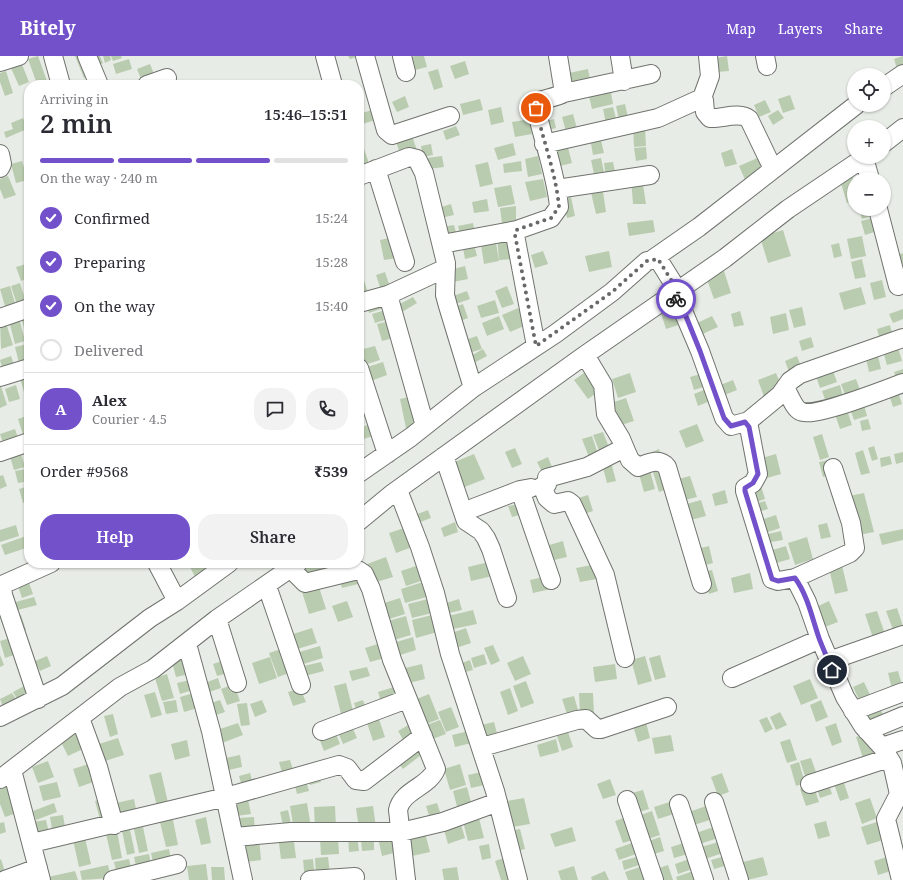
<!DOCTYPE html>
<html lang="en">
<head>
<meta charset="utf-8">
<style>
  :root { --surface:#fff; --page:#f2f2f3; --text:#2b2b33; --muted:#7c7c81; --line:#e1e1e2; --accent:#7251cb }
  body { margin:0; font-family:"Noto Serif",serif; background:var(--page); color:var(--text); height:100vh; display:flex; flex-direction:column; font-size:15px; white-space:nowrap }
  * { box-sizing:border-box; margin:0 }
  p { font-size:13px; color:var(--muted) }
  .icon { flex:none; width:22px; height:22px; fill:none; stroke:currentColor; stroke-width:2; stroke-linecap:round; stroke-linejoin:round }
  .map { position:relative; flex:1; overflow:hidden }
  .side { position:absolute; left:24px; top:24px; width:340px; height:488px; display:flex; flex-direction:column; background:var(--surface); border-radius:16px; box-shadow:0 1px 3px #0004 }
  .side>* { flex:none }
  .controls { position:absolute; left:847px; top:12px; display:grid; gap:8px }
  .controls a { display:grid; place-items:center; width:44px; height:44px; border-radius:50%; background:var(--surface); box-shadow:0 1px 3px #0004; font-size:20px }
  .pin { position:absolute; display:grid; place-items:center; width:34px; height:34px; color:#fff; margin:-17px; border:2px solid #fff; border-radius:50%; box-shadow:0 1px 4px #0007 }
  .courier { position:absolute; display:grid; place-items:center; width:40px; height:40px; margin:-20px; border:3px solid #7251cb; border-radius:50%; background:#fff; color:#222; box-shadow:0 1px 5px #0007 }
  .head em { font-style:normal; font-weight:600 }
  .head div { display:flex; flex-direction:column-reverse }
  .head { display:flex; align-items:center; justify-content:space-between; height:68px; padding:0 16px }
  h1 { font-size:26px; font-weight:600; line-height:30px }
  .bar { display:grid; grid-template-columns:repeat(4,1fr); gap:6px 4px; align-content:center; height:48px; padding:0 16px }
  .bar i { height:5px; border-radius:3px; background:var(--line) }
  .bar .active { background:var(--accent) }
  .bar p { grid-column:span 4 }
  .line { display:flex; align-items:center; gap:10px; padding:0 16px; border-top:1px solid var(--line) }
  .line div { flex:1 }
  .round { display:grid; place-items:center; flex:none; width:42px; height:42px; border-radius:16px; background:var(--page) }
  ol { padding:0 16px; list-style:none }
  li { display:flex; align-items:center; gap:12px; height:44px }
  li p { margin-inline-start:auto }
  li .icon { padding:4px; border-radius:50%; background:var(--accent); color:#fff; stroke-width:4 }
  li:last-child { color:var(--muted) }
  li i { width:22px; height:22px; border:2px solid var(--line); border-radius:50% }
  .cta { display:flex; gap:8px; margin-top:auto; padding:8px 16px }
  .cta a { flex:1; height:46px; border-radius:16px; background:var(--accent); color:#fff; font-size:16px; font-weight:600; line-height:46px; text-align:center }
  .cta a+a { background:var(--page); color:var(--text) }
  header { display:flex; align-items:center; gap:24px; box-sizing:border-box; height:56px; padding:0 20px; background:var(--accent); color:#fff }
  header strong { font-size:19px }
  nav { display:flex; gap:22px; margin-inline-start:auto; font-size:14px }
  .map>svg:first-child { display:block }
  .building { fill:#baccb0 }
  .lines { fill:none; stroke-linecap:round; stroke-linejoin:round }
  .minor-casing { stroke:#70736e; stroke-width:20 }
  .minor { stroke:#fff; stroke-width:18 }
  .done { stroke:#676966; stroke-width:4; stroke-dasharray:0 7.2 }
  .route { stroke:#7251cb; stroke-width:5 }
</style>
</head>
<body>
<header>
<strong>Bitely</strong>
<nav><a>Map</a><a>Layers</a><a>Share</a></nav>
</header>
<div class="map">
<svg width="903" height="824" viewBox="0 0 903 824">
  <rect width="100%" height="100%" fill="#e8ece6"/>
  <!-- building -->
  <path class="building" d="M38,0L47,25L37,28L28,3Z
    M75,0H84L92,19L84,22Z
    M93,0H100L103,7L97,10Z
    M103,0H110L111,4L105,7Z
    M111,0H121L122,2L113,5Z
    M348,0H359L350,3Z
    M415,0H424L427,11L411,15L407,2Z
    M727,0L729,15L717,16L716,2Z
    M903,0V11L897,13L894,3Z
    M129,3L132,13L116,18L113,8Z
    M465,5L469,18L455,23L450,10Z
    M21,6L29,26L19,30L10,10Z
    M150,8L156,23L143,28L137,13Z
    M438,13L443,31L434,34L428,16Z
    M588,13L591,29L568,34L564,18Z
    M6,15L13,37L5,40L0,26V17Z
    M79,24L80,29H64Z
    M610,31L613,48L592,53L588,36Z
    M790,39L795,53L783,57L778,43Z
    M405,40L409,51L397,56L392,46Z
    M480,43L483,54L463,59L460,48Z
    M765,44L771,56L759,61L754,49Z
    M625,48L629,66L620,69L616,50Z
    M501,51L504,66L491,69L488,54Z
    M613,51L618,70L607,72L603,53Z
    M375,53L379,63L359,69V58Z
    M778,54L784,62L773,69L768,60Z
    M573,58L578,76L567,79L562,61Z
    M23,62L27,73L6,82L4,76L13,73L11,67Z
    M530,63L532,78L515,81L512,66Z
    M554,63L556,72L545,75L543,66Z
    M456,70L460,79L446,84L443,75Z
    M633,71H645L646,90L634,91Z
    M412,80L418,97L401,102L396,85Z
    M600,80L604,97L593,99L590,82Z
    M513,87L516,99L498,104L494,92Z
    M431,88L433,99L423,101L421,90Z
    M567,88L572,107L556,111L552,92Z
    M363,90L370,110L360,113L359,91Z
    M646,91L647,103L636,105L634,92Z
    M732,93L737,108L725,111L721,97Z
    M29,99V111L25,100Z
    M442,100L444,111L428,113L427,102Z
    M538,100L542,118L528,121L525,103Z
    M762,100L767,114L747,128L739,110Z
    M601,102L606,125L596,127L591,104Z
    M22,105L28,124L16,127L11,108Z
    M521,105L522,115L504,117L503,108Z
    M488,106L493,128L480,131L475,109Z
    M613,106L616,120L606,122L604,107Z
    M8,120L16,139L4,143L0,133V123Z
    M853,121L854,145L847,147L840,124Z
    M642,122L646,148H633L631,123Z
    M543,123L547,141L530,145L525,126Z
    M511,129L515,148L498,151L494,132Z
    M602,129L606,156L596,158L590,132Z
    M571,141L575,160L567,162L563,143Z
    M487,143L489,155L474,157L472,146Z
    M29,145V160H27L24,147Z
    M451,148L454,159L441,162L438,152Z
    M516,150V172L503,175L500,152Z
    M859,153H875L877,158L862,163Z
    M877,161L881,174L865,179L861,165Z
    M653,164L655,176L629,180L627,167Z
    M473,167L475,176L460,179L458,170Z
    M454,169L458,184L446,187L442,171Z
    M783,174L791,200L768,207L760,181Z
    M511,178L516,203L499,204L497,180Z
    M862,180L866,200L851,203L847,183Z
    M394,181L398,202L384,204L380,184Z
    M495,181L499,205L484,208L480,183Z
    M473,184L477,200L465,203L462,187Z
    M839,187L842,200L834,202L831,189Z
    M543,195L548,208L535,212L531,199Z
    M609,195L612,211L589,216L585,200Z
    M903,197V208L901,209L898,199Z
    M862,203L866,221L855,223L851,206Z
    M29,207V222L21,225L16,211Z
    M465,210L468,223L453,226L450,214Z
    M724,215L731,237L714,243L706,221Z
    M385,216L391,234L382,237L376,219Z
    M364,224L370,243L359,247V225Z
    M882,224L886,241L874,244L870,227Z
    M20,227L27,249L18,252L11,230Z
    M10,230L17,254L7,257L0,233Z
    M507,230L514,248L502,252L495,235Z
    M861,231L866,248L844,254L839,237Z
    M467,235L470,243L453,249L450,241Z
    M413,241L417,247L402,256L398,249Z
    M495,244L499,257L481,262L477,250Z
    M366,247L390,250L369,257Z
    M463,248L468,262L457,266L452,252Z
    M679,248L685,267L666,273L660,254Z
    M802,251L806,269L794,272L789,254Z
    M518,252L526,269L510,276L502,259Z
    M389,253L392,262L375,267L372,258Z
    M903,253V263L893,267L889,258Z
    M740,255L744,269L734,271L731,258Z
    M786,257L789,274L773,278L770,261Z
    M18,258L25,285L15,288L8,261Z
    M29,258V284H27L21,260Z
    M499,260L504,273L487,280L482,267Z
    M712,260L718,271L698,280L693,269Z
    M5,264L13,289L1,293L0,266Z
    M393,264L397,281L382,285L377,268Z
    M890,269L894,284L881,288L877,273Z
    M477,280L482,293L466,298L462,285Z
    M811,281L814,291L802,295L799,285Z
    M27,288L29,304L19,307L15,291Z
    M897,288L902,305L887,309L882,292Z
    M375,290L380,304L364,309L359,294Z
    M483,293L487,300L470,309L467,302Z
    M11,300L16,314L4,318L0,304Z
    M797,300L803,316L791,321L785,305Z
    M878,300L881,313L869,316L866,303Z
    M383,306L387,319L368,326L364,312Z
    M832,312L837,326L820,332L815,317Z
    M903,313V324L897,326L894,316Z
    M29,316V342L26,343L19,319Z
    M707,316L710,329L694,334L690,321Z
    M584,317L598,336L588,343L574,324Z
    M630,317L636,336L618,342L612,323Z
    M776,317L783,334L764,341L758,324Z
    M856,323L862,339L847,344L841,328Z
    M733,324L737,334L722,340L718,330Z
    M0,327L7,349L0,352Z
    M16,329L20,343L9,346L5,333Z
    M840,329L844,344L827,349L822,335Z
    M711,331L715,343L698,350L694,338Z
    M897,333L902,348L893,351L888,336Z
    M414,340L420,369L406,372L400,343Z
    M626,342L634,365L618,370L611,347Z
    M863,345L867,360L854,364L849,350Z
    M846,351L852,369L840,373L834,355Z
    M29,359V381L24,382L18,363Z
    M868,363L871,373L862,375L860,365Z
    M373,367L377,379L360,384L359,372Z
    M697,368L704,385L686,392L679,375Z
    M15,373L19,385L4,390L0,378Z
    M603,376L610,394L600,397L593,379Z
    M822,378L829,401L820,404L813,381Z
    M592,380L599,401L590,404L582,383Z
    M874,390L878,403L872,405L868,392Z
    M515,392L522,408L512,412L505,396Z
    M659,393L662,401L650,405L647,398Z
    M20,394L25,411L14,414L9,397Z
    M863,394L870,417L861,419L855,397Z
    M903,396V406L896,408L894,398Z
    M474,398L485,423L462,432L452,407Z
    M776,398L781,418L767,422L762,402Z
    M890,400L892,408L881,411L880,402Z
    M548,401L554,416L544,420L537,406Z
    M830,404L833,418L823,421L819,406Z
    M611,406L616,425L607,427L602,408Z
    M665,409L671,432L659,436L652,413Z
    M26,413L29,425L18,427L15,415Z
    M650,415L655,433L644,436L639,418Z
    M3,419L7,430L0,433V420Z
    M690,420L697,441L681,445L675,424Z
    M29,430V445L23,447L19,433Z
    M761,430L765,443L754,447L750,433Z
    M725,434L728,447L715,450L712,438Z
    M864,437L874,476L859,479L849,440Z
    M588,439L593,455L581,459L575,443Z
    M701,444L706,460L687,465L683,449Z
    M765,445L768,453L758,456L755,448Z
    M520,448L523,458L512,461L508,450Z
    M428,454L431,462L415,468L412,460Z
    M776,459L780,472L765,477L760,464Z
    M455,466L458,476L444,481L441,472Z
    M827,467L831,481L821,483L818,469Z
    M16,469L19,480L0,486V474Z
    M407,471L415,490L396,497L389,477Z
    M903,473V484L882,489L879,478Z
    M781,475L783,484L766,487L764,479Z
    M26,480L29,491L5,499L1,489Z
    M807,481L813,503L795,509L788,487Z
    M563,485L567,501L550,505L546,490Z
    M709,490L713,507L702,510L697,493Z
    M786,490L790,503L773,508L769,495Z
    M386,501L393,521L373,527L367,508Z
    M493,505L497,519L471,525L468,511Z
    M841,505L848,535L835,538L828,508Z
    M188,507H209L212,513L196,523Z
    M309,507H320L323,514L304,520L298,512Z
    M332,507H351L337,518Z
    M422,508L427,523L406,530L401,515Z
    M592,509L597,523L580,526L576,512Z
    M712,514L718,535L709,538L703,516Z
    M750,517L753,533L734,537L731,522Z
    M359,518L362,527L342,532L339,522Z
    M548,520L551,533L533,537L530,524Z
    M28,524L33,538L22,542L17,527Z
    M426,525L430,540L405,547L401,533Z
    M319,531L326,553L309,558L302,536Z
    M34,541L37,549L14,555L12,547Z
    M400,542L405,558L386,564L381,548Z
    M432,542L436,556L412,562L408,548Z
    M459,543L462,554L449,557L446,547Z
    M347,545L353,561L338,566L332,550Z
    M829,545L838,566L822,572L814,552Z
    M897,552L903,570V576L895,579L886,555Z
    M473,554L477,568L448,574L444,561Z
    M877,555L886,581L874,585L865,558Z
    M436,558L441,575L416,582L412,564Z
    M21,559L26,574L19,576L14,561Z
    M406,560L411,579L394,584L388,565Z
    M312,572L317,587L294,594L290,579Z
    M466,572L471,587L453,593L449,578Z
    M14,581L20,597L5,602L0,585Z
    M413,581L416,594L397,600L393,587Z
    M384,586L388,601L370,606L365,592Z
    M493,589L500,605L491,609L484,592Z
    M320,590L323,602L300,609L296,597Z
    M284,592L292,616L278,621L269,597Z
    M484,598L487,608L474,612L471,602Z
    M0,599L4,609L0,611Z
    M660,599L666,621L655,624L649,602Z
    M47,600L51,610L40,615L35,605Z
    M523,600L531,618L515,625L507,607Z
    M645,600L652,625L638,629L631,604Z
    M270,601L277,622L259,628L252,607Z
    M186,602L190,618L176,621L172,606Z
    M225,604L229,617L217,620L213,608Z
    M470,604L473,614L458,618L456,609Z
    M321,606L324,615L301,621L299,611Z
    M422,608L425,623L405,628L401,613Z
    M615,608L617,623L595,626L593,611Z
    M367,611L370,620L352,625L349,615Z
    M898,615L903,632L893,637L888,617Z
    M167,618L174,642L162,645L155,622Z
    M218,622L221,632L206,637L202,628Z
    M194,623L196,633L180,638L177,627Z
    M810,623L818,642L801,649L793,630Z
    M526,625L534,647L521,652L513,630Z
    M864,626L873,645L862,650L853,631Z
    M346,627L353,655L341,658L334,630Z
    M28,628L33,637L18,645L13,636Z
    M234,628L240,645L227,649L221,633Z
    M397,630L401,643L382,649L378,636Z
    M300,632L306,646L293,650L288,636Z
    M510,632L518,655L508,659L500,636Z
    M155,636L162,659L151,662L144,639Z
    M197,636L201,651L184,656L180,641Z
    M12,637L18,646L4,654L0,643Z
    M579,637H593L594,659H580Z
    M429,638L439,663L421,670L412,645Z
    M574,640L580,661L569,664L562,643Z
    M176,644L178,656L166,658L163,646Z
    M220,644L225,656L213,660L208,648Z
    M262,644L267,656L255,661L250,648Z
    M363,644L367,656L358,659L354,647Z
    M821,644L828,661L816,666L810,649Z
    M247,647L250,669L241,670L237,648Z
    M879,649L886,666L869,673L863,655Z
    M451,651L459,671L446,676L438,656Z
    M780,656L787,669L776,674L770,661Z
    M377,657L385,681L373,685L365,661Z
    M113,658L118,678L110,681L104,660Z
    M767,661L773,673L765,677L759,664Z
    M440,664L446,678L430,684L424,670Z
    M494,666L498,681L486,685L481,669Z
    M646,666L650,682L638,686L633,670Z
    M238,667L243,679L222,687L217,674Z
    M836,667L842,686L832,690L825,671Z
    M351,668L357,682L343,688L337,674Z
    M410,668L417,679L405,687L398,675Z
    M566,670L573,691L562,695L555,674Z
    M473,674L476,686L455,691L452,679Z
    M335,675L340,688L324,695L319,682Z
    M79,676L87,691L68,700L61,686Z
    M867,677L874,698L863,702L856,681Z
    M671,679L674,695L655,698L652,682Z
    M118,682L124,699L105,705L99,688Z
    M556,683L559,696L540,701L537,689Z
    M790,683L797,704L787,707L780,686Z
    M187,684L190,700L175,704L171,688Z
    M419,687L425,696L403,713L397,705Z
    M240,699L242,711L224,715L221,703Z
    M811,702L816,716L805,720L800,705Z
    M290,704L294,717L283,720L279,706Z
    M48,705L54,721L38,727L32,711Z
    M799,706L805,727L796,730L790,709Z
    M92,707L99,724L79,731L73,713Z
    M460,708L466,729L450,734L444,713Z
    M486,715L489,728L471,732L468,719Z
    M161,716L169,751L158,754L149,719Z
    M250,717L254,731L243,734L239,720Z
    M722,717L729,736L718,740L711,721Z
    M319,719L321,726L310,729L308,722Z
    M842,721L849,742L840,745L833,725Z
    M610,723L616,739L603,743L597,728Z
    M306,724L309,735L297,738L294,726Z
    M57,726L61,741L43,745L39,730Z
    M828,726L832,738L820,742L816,730Z
    M13,728L20,746L11,749L14,758L5,761L0,748V733Z
    M813,728L819,746L806,750L800,733Z
    M467,731L473,754L459,758L453,735Z
    M643,734L649,753L639,756L632,737Z
    M106,742L112,764L101,767L95,745Z
    M524,742L530,768L507,772L501,746Z
    M870,742L877,762L862,768L855,747Z
    M134,743L137,758L119,762L116,747Z
    M248,743L251,758L236,760L233,745Z
    M676,744L680,756L658,763L654,751Z
    M54,747L57,756L36,764L33,755Z
    M307,747L311,771L294,774L290,750Z
    M437,747L442,762L431,766L426,750Z
    M712,748L716,762L694,769L689,756Z
    M335,750L336,772L315,773L314,751Z
    M373,750L376,771L359,773L356,752Z
    M288,754L292,772L284,774L280,756Z
    M652,755L660,779L648,783L641,759Z
    M478,758L484,782L468,785L462,762Z
    M63,759L66,777L53,780L50,761Z
    M172,759L178,789L166,791L159,762Z
    M632,759L639,782L623,787L615,765Z
    M206,761L211,787L201,789L195,764Z
    M254,761L255,776L239,777L238,762Z
    M46,764L50,781L36,784L33,766Z
    M460,765L465,782L448,788L443,770Z
    M826,765L830,780L818,783L814,768Z
    M880,765L886,783L867,789L861,771Z
    M4,766L6,776L0,778V767Z
    M717,770L721,781L700,788L696,777Z
    M143,771L148,795L139,797L134,773Z
    M572,771L576,785L555,791L550,778Z
    M424,773L430,796L412,800L406,778Z
    M520,773L525,793L514,796L509,775Z
    M130,774L135,797L127,799L122,775Z
    M117,775L122,802L112,804L106,778Z
    M293,778L296,802L281,803L278,780Z
    M393,779L398,796L382,800L378,782Z
    M357,780L359,795L349,796L348,781Z
    M259,781L261,804L245,806L242,783Z
    M660,781L664,795L654,798L649,785Z
    M85,782L91,808L79,811L73,784Z
    M338,782L339,798L321,799L320,783Z
    M374,782V794L362,795L361,783Z
    M722,785L726,796L705,803L701,791Z
    M687,786L691,797L674,802L671,791Z
    M632,787L636,798L619,804L615,793Z
    M489,788L491,802L482,804L479,790Z
    M169,793L172,808L154,811L151,797Z
    M149,798L152,812L137,815L134,801Z
    M729,799L732,808L714,813L711,804Z
    M510,800L516,824H501L495,805Z
    M640,800L642,808L624,814L622,805Z
    M328,801L330,818L316,820L315,802Z
    M695,801L698,811L678,818L675,808Z
    M763,801L768,819L747,824L739,807Z
    M887,801L891,815L878,819L874,805Z
    M1,803L6,819L0,821V804Z
    M129,803L132,816L117,819L114,806Z
    M313,803L315,823L305,824L303,804Z
    M206,808L208,824H189L187,810Z
    M108,809L111,822L82,824L80,815Z
    M668,809L673,824H660L656,813Z
    M574,810L578,824H561L558,815Z
    M643,810L648,824H628L625,816Z
    M211,811H224L225,824H212Z
    M457,811L459,824H444L442,813Z
    M699,813L702,824H677L676,821Z
    M75,815L78,824H49L48,821Z
    M605,815L609,824H592L591,821Z"/>
  <g class="lines">
    <!-- minor casing -->
    <g class="minor-casing">
      <path id="minor" d="M53,0L61,29
        M87,0L99,29
        M325,0L333,29
        M365,0L386,74L392,79L450,60
        M402,0L406,16
        M620,0L624,25
        M765,0L767,10
        M0,6L19,0
        M147,29L167,22
        M884,31L903,18
        M564,37L651,18
        M702,42L710,20L708,0
        M884,87L903,72
        M544,88L658,62L702,42L704,44L705,56L710,62C722,63 739,55 749,63L773,113
        M0,98L2,108L0,112
        M864,102L870,123
        M376,113L405,206
        M359,120L409,101L417,103L424,117L446,207L445,239L448,250L473,332
        M557,133L650,119
        M878,153L898,230
        M442,188L517,174
        M653,203L699,171L856,49
        M388,239L425,370
        M673,239L680,248L700,295L724,362L731,370L745,366L749,371L758,418L753,427L745,432V435L772,523L778,525L795,522L807,546L820,583L845,641L863,670L882,691L892,707L899,738L886,763L901,824
        M359,247L388,239L446,212
        M0,262L29,252
        M536,290L515,179L517,174L551,162L559,151C556,117 543,85 536,52L537,46C545,42 555,42 564,37L558,0
        M585,299L603,329L606,358L621,383L626,395L622,393L587,411L547,422V428L542,430L547,442L554,448L568,445L572,448L605,519L625,602
        M359,312L387,398
        M0,321L29,312
        M785,332C789,338 794,352 800,355C812,363 886,333 903,327
        M746,367L780,339L790,325L800,318L903,282
        M626,395L630,404L638,411C647,408 659,401 667,411L702,528
        M0,396L29,386
        M444,400L466,465L481,475L486,482L491,493L507,542
        M359,417L411,381L473,332L555,278L612,236L647,205L658,203L678,235
        M398,434L420,491L435,537L450,598L495,735L518,824
        M520,434L551,524
        M463,456L520,434L531,432
        M359,465L393,437L585,299L725,202L788,153L865,101
        M157,507L177,545
        M291,513L305,527L358,514L364,518L371,533L392,604L436,713C429,731 402,734 398,754L406,824
        M795,522L850,497L855,492L851,467L833,412
        M267,530L301,629
        M217,563L237,627
        M187,588L211,675L243,824
        M829,605L903,579
        M732,622L820,583
        M38,643L3,539L2,529L51,507
        M853,655L903,636
        M0,661L62,630L150,562L177,545L229,507
        M80,662L98,711L114,769
        M322,675L407,643
        M867,675L903,660
        M482,691L577,664L586,663L597,673H601L667,651
        M882,691L903,684
        M12,714L41,824
        M0,723L120,631L153,613L217,563L298,507
        M810,728L889,702
        M627,744L654,824
        M714,746L739,824
        M679,748L704,824
        M235,781L291,776H401L443,766L498,746
        M32,787L226,741L339,709L347,712L356,724L364,725L423,680
        M5,824L38,812
        M113,824L177,808
        M310,824L355,821"/>
    </g>
    <!-- minor -->
    <use href="#minor" class="minor"/>
  </g>
  <g class="lines">
    <!-- done -->
    <path class="done" d="M536,52C543,85 556,117 559,151L551,162L516,174L515,179L536,290L612,236L647,205L658,203L678,235L673,239L676,243"/>
    <!-- route -->
    <path class="route" d="M676,243L683,253L700,295L724,362L731,370L745,366L749,371L758,418L753,427L745,432V435L772,523L778,525L795,522C808,540 812,562 819,582C823,593 828,603 832,614"/>
  </g>
</svg>
<div class="controls">
<a><svg class="icon" aria-label="locate" viewBox="0 0 24 24"><circle cx="12" cy="12" r="6"/><path d="M12 2v4M12 18v4M2 12h4M18 12h4"/></svg></a>
<a>+</a>
<a>−</a>
</div>
<div class="pin" style="left:536px;top:52px;background:#ea580c"><svg class="icon" aria-label="bag" viewBox="0 0 24 24"><path d="M5 8h14l-1 12H6zM9 8a3 3 0 0 1 6 0"/></svg></div>
<div class="pin" style="left:832px;top:614px;background:#1f2937"><svg class="icon" aria-label="home" viewBox="0 0 24 24"><path d="M3 11l9-7 9 7M6 9v11h12V9"/></svg></div>
<div class="courier" style="left:676px;top:243px"><svg class="icon" aria-label="bike" viewBox="0 0 24 24"><circle cx="6" cy="16" r="4"/><circle cx="18" cy="16" r="4"/><path d="M6 16l4-8h5l3 8M10 8l3 8H6M13 5h3"/></svg></div>
<section class="side">
<div class="head"><div><h1>2 min</h1><p>Arriving in</p></div><em>15:46–15:51</em></div>
<div class="bar"><i class="active"></i><i class="active"></i><i class="active"></i><i></i><p>On the way · 240 m</p></div>
<ol>
<li><svg class="icon" aria-label="check" viewBox="0 0 24 24"><path d="M5 12l5 5 9-10"/></svg>Confirmed<p>15:24</p></li>
<li><svg class="icon" aria-label="check" viewBox="0 0 24 24"><path d="M5 12l5 5 9-10"/></svg>Preparing<p>15:28</p></li>
<li><svg class="icon" aria-label="check" viewBox="0 0 24 24"><path d="M5 12l5 5 9-10"/></svg>On the way<p>15:40</p></li>
<li><i></i>Delivered</li>
</ol>
<div class="line" style="height:72px"><b class="round" style="background:var(--accent);color:#fff">A</b><div><b>Alex</b><p>Courier · 4.5</p></div><a class="round"><svg class="icon" aria-label="chat" viewBox="0 0 24 24"><path d="M4 5h16v11H9l-5 4z"/></svg></a><a class="round"><svg class="icon" aria-label="phone" viewBox="0 0 24 24"><path d="M5 4h4l2 5-3 2q2 4 5 5l2-3 5 2v4C11 20 4 13 5 4z"/></svg></a></div>
<div class="line" style="height:52px"><div>Order #9568</div><b>₹539</b></div>
<div class="cta"><a>Help</a><a>Share</a></div>
</section>
</div>
</body>
</html>
